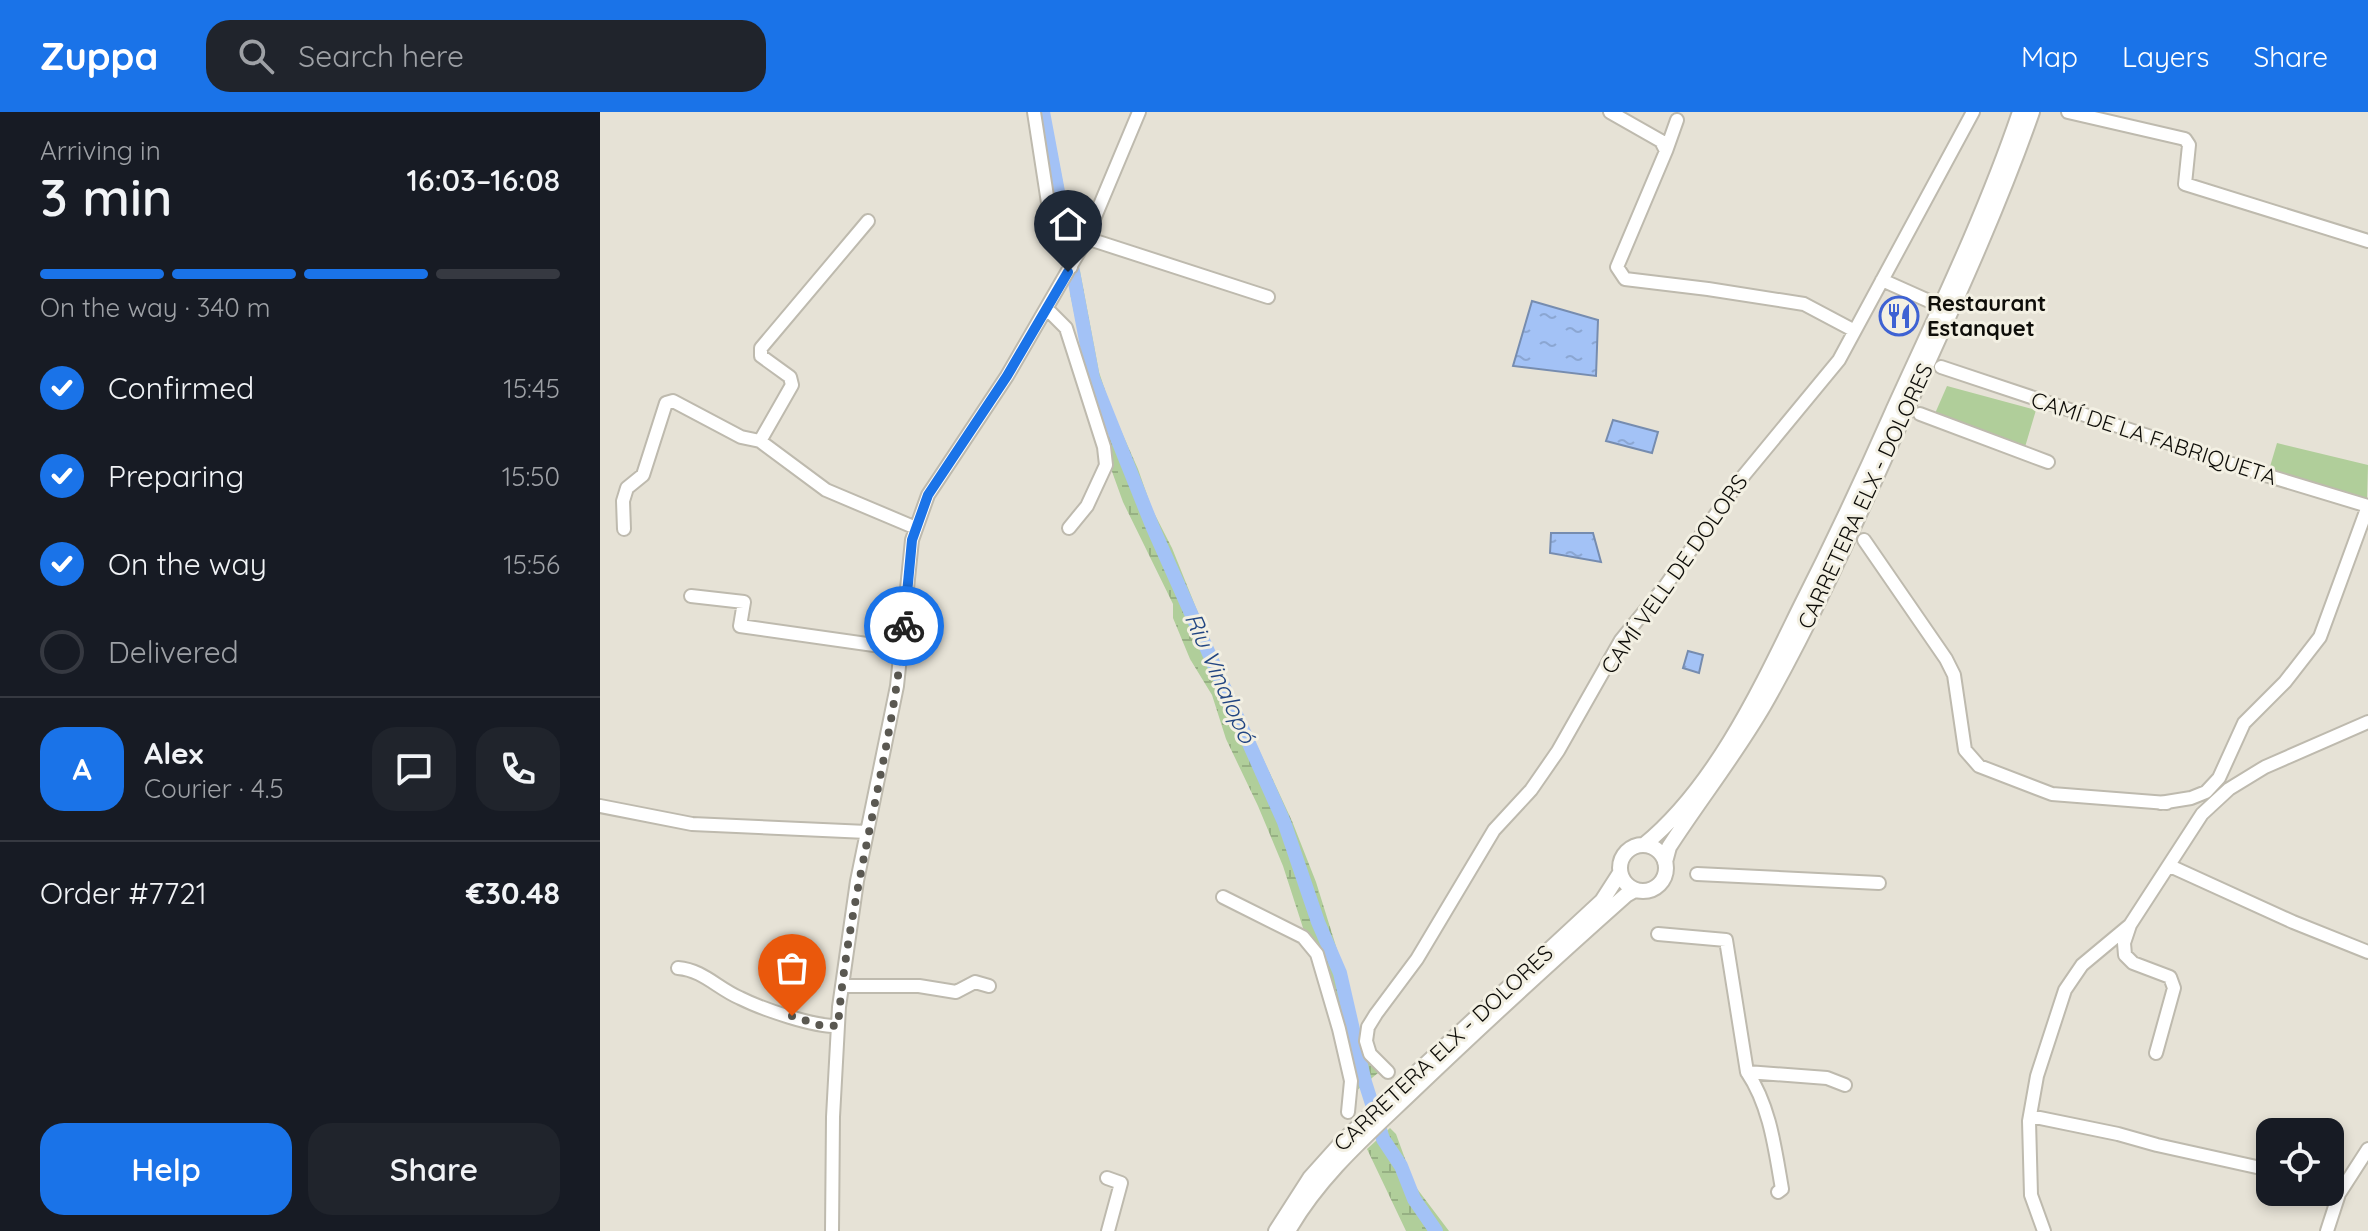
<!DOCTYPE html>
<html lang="en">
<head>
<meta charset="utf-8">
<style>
  :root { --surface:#171b24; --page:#20242c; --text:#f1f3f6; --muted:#9ea1a6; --line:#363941; --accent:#1a73e8 }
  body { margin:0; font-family:Quicksand,sans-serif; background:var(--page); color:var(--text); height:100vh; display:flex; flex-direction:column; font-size:30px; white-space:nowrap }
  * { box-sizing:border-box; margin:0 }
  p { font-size:26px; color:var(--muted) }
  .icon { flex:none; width:44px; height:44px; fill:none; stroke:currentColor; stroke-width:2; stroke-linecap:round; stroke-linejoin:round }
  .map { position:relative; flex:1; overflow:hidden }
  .sheet { display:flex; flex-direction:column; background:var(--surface); width:600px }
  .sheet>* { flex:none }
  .buttons { position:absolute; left:1656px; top:1006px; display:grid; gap:16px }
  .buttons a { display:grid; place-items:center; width:88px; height:88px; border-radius:16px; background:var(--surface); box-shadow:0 4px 12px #0003; font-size:40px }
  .pin { position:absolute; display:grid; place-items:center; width:68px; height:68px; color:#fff; margin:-82px -34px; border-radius:50% 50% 50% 0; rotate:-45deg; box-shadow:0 0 8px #0007 }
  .pin .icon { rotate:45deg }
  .courier { position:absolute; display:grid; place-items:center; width:80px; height:80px; margin:-40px; border:6px solid #1a73e8; border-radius:50%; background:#fff; color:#222; box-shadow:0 2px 10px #0007 }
  .head em { font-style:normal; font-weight:600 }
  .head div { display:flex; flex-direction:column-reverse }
  .head { display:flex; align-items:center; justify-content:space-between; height:136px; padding:0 40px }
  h1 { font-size:52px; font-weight:600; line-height:60px }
  .bar { display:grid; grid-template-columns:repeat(4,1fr); gap:12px 8px; align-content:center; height:96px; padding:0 40px }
  .bar i { height:10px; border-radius:6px; background:var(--line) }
  .bar .active { background:var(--accent) }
  .bar p { grid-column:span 4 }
  .line { display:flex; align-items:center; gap:20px; padding:0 40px; border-top:2px solid var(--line) }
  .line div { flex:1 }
  .round { display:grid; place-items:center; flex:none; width:84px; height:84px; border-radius:24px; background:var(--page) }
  ol { padding:0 40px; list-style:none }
  li { display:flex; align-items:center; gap:24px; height:88px }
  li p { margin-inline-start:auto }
  li .icon { padding:8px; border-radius:50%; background:var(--accent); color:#fff; stroke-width:4 }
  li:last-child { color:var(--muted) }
  li i { width:44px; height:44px; border:4px solid var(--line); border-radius:50% }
  .button { display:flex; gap:16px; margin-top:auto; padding:16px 40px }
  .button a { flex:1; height:92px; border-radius:24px; background:var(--accent); color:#fff; font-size:32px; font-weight:600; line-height:92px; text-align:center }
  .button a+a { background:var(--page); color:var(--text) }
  header { display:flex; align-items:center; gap:48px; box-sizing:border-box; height:112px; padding:0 40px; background:var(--accent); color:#fff }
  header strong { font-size:38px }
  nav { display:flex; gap:44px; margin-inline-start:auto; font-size:28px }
  .search { width:560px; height:72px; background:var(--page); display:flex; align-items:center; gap:20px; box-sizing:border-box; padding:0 28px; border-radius:24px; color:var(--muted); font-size:30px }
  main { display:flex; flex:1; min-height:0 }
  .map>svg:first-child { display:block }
  .wetland { fill:url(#wetland-marsh) }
  .garden { fill:#b0ce9a }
  .water { fill:url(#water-ripples); stroke:#768caf; stroke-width:2 }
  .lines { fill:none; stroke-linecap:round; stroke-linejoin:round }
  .river { stroke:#a3c2f6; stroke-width:14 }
  .minor-casing { stroke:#bebaae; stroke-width:16 }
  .major-casing { stroke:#bebaae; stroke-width:18 }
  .minor { stroke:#fff; stroke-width:12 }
  .major { stroke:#fff; stroke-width:14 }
  .done { stroke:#5a5851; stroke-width:8; stroke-dasharray:0 14.4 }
  .route { stroke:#1a73e8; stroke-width:10 }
  .labels { text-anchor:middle; stroke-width:6; stroke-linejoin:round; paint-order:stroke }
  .poi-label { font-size:22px; font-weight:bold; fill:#0e0d09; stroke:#f3f0e3; text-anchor:start }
  .street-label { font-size:22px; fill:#0e0d09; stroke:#f3f0e3 }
  .water-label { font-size:24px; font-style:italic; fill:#214582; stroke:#f3f0e3 }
</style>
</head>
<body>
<header>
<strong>Zuppa</strong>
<div class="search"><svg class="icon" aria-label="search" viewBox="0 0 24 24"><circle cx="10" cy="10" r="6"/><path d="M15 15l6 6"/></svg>Search here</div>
<nav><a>Map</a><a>Layers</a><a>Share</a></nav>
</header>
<main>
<section class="sheet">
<div class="head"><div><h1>3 min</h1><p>Arriving in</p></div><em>16:03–16:08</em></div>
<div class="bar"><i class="active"></i><i class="active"></i><i class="active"></i><i></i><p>On the way · 340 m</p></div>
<ol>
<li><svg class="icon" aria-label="check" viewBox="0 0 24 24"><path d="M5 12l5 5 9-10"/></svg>Confirmed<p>15:45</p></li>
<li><svg class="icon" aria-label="check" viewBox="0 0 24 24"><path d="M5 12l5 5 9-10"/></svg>Preparing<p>15:50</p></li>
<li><svg class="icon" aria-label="check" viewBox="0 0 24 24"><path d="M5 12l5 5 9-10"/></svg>On the way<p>15:56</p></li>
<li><i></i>Delivered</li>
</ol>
<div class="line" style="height:144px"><b class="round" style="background:var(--accent);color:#fff">A</b><div><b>Alex</b><p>Courier · 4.5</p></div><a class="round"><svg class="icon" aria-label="chat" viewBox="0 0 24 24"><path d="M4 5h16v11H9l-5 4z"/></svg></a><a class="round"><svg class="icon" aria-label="phone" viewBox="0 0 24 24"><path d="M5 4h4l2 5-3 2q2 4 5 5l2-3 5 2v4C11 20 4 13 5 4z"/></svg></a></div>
<div class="line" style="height:104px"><div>Order #7721</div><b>€30.48</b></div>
<div class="button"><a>Help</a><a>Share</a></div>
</section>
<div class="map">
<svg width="1768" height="1119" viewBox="0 0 1768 1119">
  <defs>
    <pattern id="wetland-marsh" width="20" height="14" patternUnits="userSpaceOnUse" patternTransform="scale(2)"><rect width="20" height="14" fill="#b0ce9a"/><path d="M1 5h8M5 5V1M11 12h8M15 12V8" fill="none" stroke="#96b083"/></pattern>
    <pattern id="water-ripples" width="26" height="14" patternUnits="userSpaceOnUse" patternTransform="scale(2)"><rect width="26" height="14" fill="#a3c2f6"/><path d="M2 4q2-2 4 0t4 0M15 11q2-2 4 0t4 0" fill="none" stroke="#8ba6d2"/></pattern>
  </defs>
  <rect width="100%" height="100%" fill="#e6e2d6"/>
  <!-- wetland -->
  <path class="wetland" d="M436,0H449L474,127L469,142L456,119Z
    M480,159L499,260L511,296L538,357L552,397L572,436L615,543L692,709L716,770L749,876L766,946L778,961L756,979L744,920L728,858L716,830L704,819L683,754L658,694L626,627L612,583L590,547L573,506V492L523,390L510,354L509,320L487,262L470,181V174Z
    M790,1016L796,1022L815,1074L849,1119H806L767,1037Z"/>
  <!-- garden -->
  <path class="garden" d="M1347,274L1436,298L1425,335L1333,306Z
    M1677,331L1768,353L1767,389L1669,358Z"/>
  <!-- water -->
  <path class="water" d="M932,189L998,208L996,264L913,254Z
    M1013,308L1058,320L1052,341L1006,329Z
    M951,421H993L1001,450L950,441Z
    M1088,539L1103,543L1099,561L1083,556Z"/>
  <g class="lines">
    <!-- river -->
    <path class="river" d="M443,0L493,266L553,416L684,710L718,810L740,861L765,970L783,1027L801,1054L814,1087L836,1119"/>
    <!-- minor casing -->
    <g class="minor-casing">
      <path id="minor" d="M434,0L453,123L471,155
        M1010,0L1061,29L1066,39L1017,155L1025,167L1108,177L1204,192L1253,218
        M1468,0L1585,27L1589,33L1585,72L1768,129
        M1066,39L1077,8
        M486,126L668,185
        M1282,168L1329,189
        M447,197L466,216L504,335L506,353L487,394L469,416
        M1341,255L1659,361L1768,394L1720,525L1685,570L1644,611L1619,666L1606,680L1591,686L1560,691
        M1320,302L1448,350
        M160,329L192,273L190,265L161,244V236L268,109
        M24,417L23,389L27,376L43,363L66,291L73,289L141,325L160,329L226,378L316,416
        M1264,428L1346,547L1354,563L1365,638L1379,654L1452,682L1567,691
        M91,484L144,490L140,514L302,537
        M0,694L92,712L267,720
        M1570,754L1693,810L1768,840
        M1097,762L1279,771
        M623,785L703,825L717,842L739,917L751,969L748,1000
        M1530,813L1524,831L1525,843L1533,851L1570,865L1574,876L1556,941
        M1058,822L1126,828L1147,960L1227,966L1245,973
        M78,856C103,858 117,876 140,886C162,897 214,915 238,914
        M243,874H319L356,880L375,870L389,874
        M788,960L770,942L766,929L768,915L776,902L817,847L894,718L931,678L958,639L1021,528L1066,473L1140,368L1239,248L1373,0
        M1147,960C1170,994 1175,1037 1182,1077L1178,1080
        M1430,1004L1518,1022L1557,1033L1670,1058
        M507,1066L521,1071L508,1119
        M1739,1082L1768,1037
        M232,1119L233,1005L239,895L257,769L297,574L312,428L328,383L407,264L484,131L539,0
        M1444,1119L1431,1083L1429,1009L1437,964L1465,878L1482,853L1530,813L1602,702L1629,677L1665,655L1768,610
        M1727,1119L1739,1082L1730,1079"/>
    </g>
    <!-- major casing -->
    <g class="major-casing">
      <path id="major" d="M1044,733C1115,675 1160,578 1199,498C1232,433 1263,367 1292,301C1337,202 1385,103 1420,0
        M1020 756a23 23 0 1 1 46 0a23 23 0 1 1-46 0Z
        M1065,750L1069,735C1100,687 1135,643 1164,593C1217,500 1260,400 1304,303C1349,203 1396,103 1432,0
        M676,1119L710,1066L745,1027L1002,789L1020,761
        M688,1119C720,1063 768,1022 814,978C883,912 954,847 1026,783L1035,778"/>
    </g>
    <!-- minor -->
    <use href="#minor" class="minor"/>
    <!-- major -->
    <use href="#major" class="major"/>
  </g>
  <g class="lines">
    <!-- done -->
    <path class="done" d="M192,904L219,913L238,914C249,779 291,649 304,514"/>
    <!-- route -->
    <path class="route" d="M304,514L312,428L328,383L407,264L468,160"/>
  </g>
  <!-- icons -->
  <defs>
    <g id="restaurant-ring" transform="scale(2)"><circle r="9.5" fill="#f3f0e3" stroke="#3e62d3" stroke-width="1.5"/><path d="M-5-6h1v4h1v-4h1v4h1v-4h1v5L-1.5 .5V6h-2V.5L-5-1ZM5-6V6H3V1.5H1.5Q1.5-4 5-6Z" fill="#3e62d3"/></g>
  </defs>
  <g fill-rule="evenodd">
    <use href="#restaurant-ring" x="1299" y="204"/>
  </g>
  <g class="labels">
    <!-- poi labels -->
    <g class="poi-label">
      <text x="1327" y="199">Restaurant<tspan x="1327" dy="25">Estanquet</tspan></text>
    </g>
    <!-- street labels -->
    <g class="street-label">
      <text transform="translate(1554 326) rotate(18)" y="8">CAMÍ DE LA FABRIQUETA</text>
      <text transform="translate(1265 384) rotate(-65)" y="8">CARRETERA ELX - DOLORES</text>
      <text transform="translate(1074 462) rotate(-55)" y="8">CAMÍ VELL DE DOLORS</text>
      <text transform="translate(843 936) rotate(-43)" y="8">CARRETERA ELX - DOLORES</text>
    </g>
    <!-- water labels -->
    <g class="water-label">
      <text transform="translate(620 566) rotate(66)" y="8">Riu Vinalopó</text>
    </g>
  </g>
</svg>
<div class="buttons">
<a><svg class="icon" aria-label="locate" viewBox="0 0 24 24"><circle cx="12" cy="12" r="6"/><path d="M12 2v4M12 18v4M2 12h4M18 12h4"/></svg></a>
</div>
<div class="pin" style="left:192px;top:904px;background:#ea580c"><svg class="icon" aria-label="bag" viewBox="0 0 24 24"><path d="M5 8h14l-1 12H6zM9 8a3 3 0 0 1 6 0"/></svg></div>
<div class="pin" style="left:468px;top:160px;background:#1f2937"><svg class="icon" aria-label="home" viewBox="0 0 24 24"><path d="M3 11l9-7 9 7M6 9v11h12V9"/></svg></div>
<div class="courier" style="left:304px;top:514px"><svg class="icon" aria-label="bike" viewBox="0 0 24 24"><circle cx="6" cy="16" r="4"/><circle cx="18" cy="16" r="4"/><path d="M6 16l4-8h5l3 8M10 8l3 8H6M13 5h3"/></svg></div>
</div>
</main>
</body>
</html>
